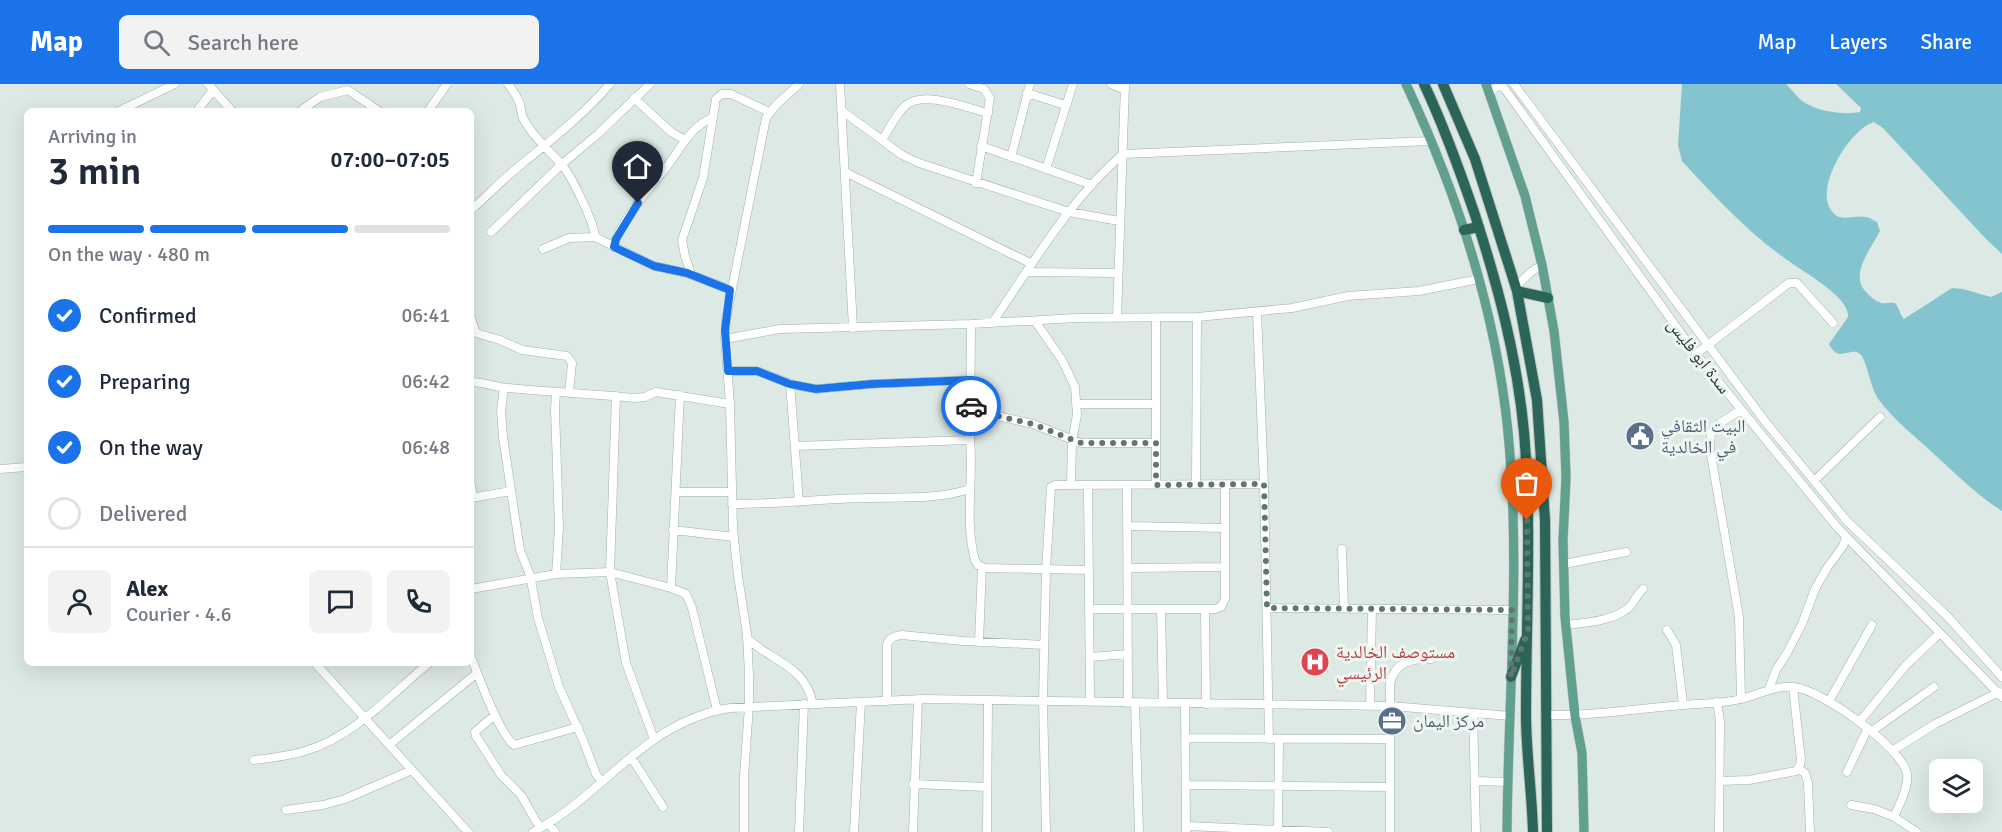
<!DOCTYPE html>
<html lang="en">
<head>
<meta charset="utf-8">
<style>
  :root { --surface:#fff; --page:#f2f2f3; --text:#1f2937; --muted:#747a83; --line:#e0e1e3; --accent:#1a73e8 }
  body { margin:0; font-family:Signika,"Noto Naskh Arabic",sans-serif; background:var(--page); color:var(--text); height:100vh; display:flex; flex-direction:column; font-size:22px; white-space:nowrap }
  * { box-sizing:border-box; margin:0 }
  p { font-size:20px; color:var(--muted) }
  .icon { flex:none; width:33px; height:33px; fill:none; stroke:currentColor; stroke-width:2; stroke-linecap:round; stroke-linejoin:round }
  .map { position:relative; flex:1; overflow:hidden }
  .panel { position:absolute; left:24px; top:24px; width:450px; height:558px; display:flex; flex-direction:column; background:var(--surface); border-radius:9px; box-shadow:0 6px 24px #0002 }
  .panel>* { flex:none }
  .buttons { position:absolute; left:1929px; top:675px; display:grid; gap:12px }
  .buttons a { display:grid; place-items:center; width:54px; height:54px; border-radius:9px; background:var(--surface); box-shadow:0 6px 24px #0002; font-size:30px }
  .pin { position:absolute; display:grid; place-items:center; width:51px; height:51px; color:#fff; margin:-62px -26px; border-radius:50% 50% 50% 0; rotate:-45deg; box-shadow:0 0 6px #0007 }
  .pin .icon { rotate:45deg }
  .courier { position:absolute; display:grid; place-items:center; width:60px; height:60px; margin:-30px; border:4px solid #1a73e8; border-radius:50%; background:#fff; color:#222; box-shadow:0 2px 8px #0007 }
  .headline em { font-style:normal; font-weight:600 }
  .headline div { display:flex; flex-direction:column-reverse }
  .headline { display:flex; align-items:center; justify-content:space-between; height:102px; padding:0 24px }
  h1 { font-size:39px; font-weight:600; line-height:45px }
  .bar { display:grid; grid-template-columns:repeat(4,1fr); gap:9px 6px; align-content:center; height:72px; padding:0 24px }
  .bar i { height:8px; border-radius:4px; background:var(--line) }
  .bar .current { background:var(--accent) }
  .bar p { grid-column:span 4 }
  .line { display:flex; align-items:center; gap:15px; padding:0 24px; border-top:2px solid var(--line) }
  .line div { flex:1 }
  .round { display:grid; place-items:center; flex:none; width:63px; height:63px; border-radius:9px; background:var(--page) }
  ol { padding:0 24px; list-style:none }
  li { display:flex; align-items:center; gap:18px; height:66px }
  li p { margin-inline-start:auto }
  li .icon { padding:6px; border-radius:50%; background:var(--accent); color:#fff; stroke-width:4 }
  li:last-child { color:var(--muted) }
  li i { width:33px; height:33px; border:3px solid var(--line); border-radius:50% }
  header { display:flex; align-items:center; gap:36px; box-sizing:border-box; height:84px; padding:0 30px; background:var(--accent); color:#fff }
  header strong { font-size:28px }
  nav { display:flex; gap:33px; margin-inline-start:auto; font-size:21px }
  .search { width:420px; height:54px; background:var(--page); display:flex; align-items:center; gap:15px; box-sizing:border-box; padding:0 21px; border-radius:9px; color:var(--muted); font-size:22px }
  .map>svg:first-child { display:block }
  .water { fill:#84c4cf }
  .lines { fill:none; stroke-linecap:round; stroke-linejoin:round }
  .minor-casing { stroke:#a0b0ab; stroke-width:9 }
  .major-casing { stroke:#bcc3c1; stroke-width:10 }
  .highway-casing { stroke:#bcc3c1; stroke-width:12 }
  .minor { stroke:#fff; stroke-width:8 }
  .major { stroke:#619f8e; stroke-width:9 }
  .highway { stroke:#2b6458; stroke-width:10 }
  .done { stroke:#627670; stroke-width:6; stroke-dasharray:0 10.8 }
  .route { stroke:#1a73e8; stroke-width:8 }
  .labels { text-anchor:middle; stroke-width:6; stroke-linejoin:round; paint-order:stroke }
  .street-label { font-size:18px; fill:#1f3831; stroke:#edf6f1 }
  .service-label { font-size:18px; fill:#4e5e75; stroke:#edf6f1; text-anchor:start }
  .health-label { font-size:18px; fill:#be3a42; stroke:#edf6f1; text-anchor:start }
</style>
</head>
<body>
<header>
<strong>Map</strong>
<div class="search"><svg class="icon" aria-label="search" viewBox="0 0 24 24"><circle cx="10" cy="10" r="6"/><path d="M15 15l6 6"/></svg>Search here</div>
<nav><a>Map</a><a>Layers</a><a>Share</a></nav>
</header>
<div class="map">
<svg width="2002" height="748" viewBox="0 0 2002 748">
  <rect width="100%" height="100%" fill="#dde9e4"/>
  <!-- water -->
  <path class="water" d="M1682,0H1786C1793,7 1799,16 1807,20C1821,28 1845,31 1860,28L1861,24L1836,0H2002V170L1986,155L1883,44L1874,38C1851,44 1814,103 1831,126C1840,140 1852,130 1865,133C1869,133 1873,136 1877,138L1880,147C1871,165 1849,190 1866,208C1870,212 1875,217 1881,219C1886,220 1890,218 1895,219C1900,224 1899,230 1904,235L1952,204L1963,205L1991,213L2002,208V427C1977,411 1957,391 1935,371C1916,353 1895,337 1879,316C1870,304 1867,276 1860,270C1851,262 1838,280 1829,260L1848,233C1850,214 1807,190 1793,180C1751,152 1716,114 1682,77L1678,61Z"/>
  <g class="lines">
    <!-- minor casing -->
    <g class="minor-casing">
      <path id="minor" d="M208,0L232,27
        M508,0C513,6 517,12 520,20C521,25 521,29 523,34C532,52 549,66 562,81C571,91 595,140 595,153
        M840,0L853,244
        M969,0L984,5L990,14L976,99
        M1111,0L1125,6
        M1514,0L1764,336L1847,437L1948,533L2002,593
        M1490,8L1499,1L1504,4L1696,270L1837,443L2002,613
        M1027,9L1065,21
        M634,14L671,48L685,56
        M841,26L902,71L919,79L1069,128L1119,137
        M119,27L175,0
        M197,27L213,6
        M300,27L320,13L348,6L379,27
        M428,27L447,0
        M882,56C889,45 896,30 906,21C924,6 967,24 988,29
        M981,62L1092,101
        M1011,73L1030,0
        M1046,85L1073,0
        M845,88L1032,180
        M471,126C488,111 505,93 523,79C554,54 584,30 610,0
        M491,148L562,80L598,50L650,0
        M613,163C622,135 647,107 665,85C679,68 689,43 712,34
        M543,165L569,154L595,153L654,182L687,189L731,206
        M1027,188L1118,189
        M691,190L685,172L682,156L703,94L716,15L722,10H731L769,28
        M1516,202L1531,188L1542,181
        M1257,228L1264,400L1269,655
        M471,234L476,249L500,256L522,266L567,272L572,279L569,309
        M1117,234L1125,0
        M1035,237L1062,276L1075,303L1077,331L1072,357L1071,401
        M992,239C1032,181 1069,116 1123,70L1430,57
        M971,240L970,356C974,396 964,436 975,476L978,481L985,484L1089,486
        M725,255L780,245L971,240L1076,234L1197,233L1292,224L1348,212L1419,207L1479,195
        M1696,270L1789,199H1797L1833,239
        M728,287H757L794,301L816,305L872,300L971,296
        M471,298C484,298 495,303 508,304C550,308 592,310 635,314L645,313L656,308L730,320
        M790,299L799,418
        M504,304L501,327L503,353L520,466L530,491L538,534L559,603L583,656L596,690L601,697
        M556,309L555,325L559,444L556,490
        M1076,320H1156
        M971,326L1033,340L1081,359H1156
        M795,362L970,356
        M0,385L27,383
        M1814,397L1880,333
        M1196,400L1197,233
        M471,401L473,413
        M1088,401L1090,618
        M1127,401L1128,619
        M1156,401V234
        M676,408H731
        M471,414L511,407
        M732,420C776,420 821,415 865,414C901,413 935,416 970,405
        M1127,442L1225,444
        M673,446L734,453
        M1342,465L1344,525
        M1564,480L1626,468
        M1128,484L1225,483
        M671,504L686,510L692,524L717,626
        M471,505L556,490L610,488L616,312
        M1267,524L1512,526
        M1089,525H1215L1221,523L1225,515V400
        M1161,525L1163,619
        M1205,525L1206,620
        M1566,541C1585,539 1619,536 1631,521C1636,515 1638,509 1643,505
        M1667,546L1676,561L1683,620
        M747,554C772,578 805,581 813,620
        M979,558L982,483
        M471,573C479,594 499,649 514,661L578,643
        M1090,573L1128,570
        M315,579L468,748
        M1769,605L1776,586L1787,569L1802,540L1815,505L1827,484L1843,462L1846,454
        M1741,615L1739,533L1710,365L1711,348L1720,339L1741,326
        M887,617V561C889,553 895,552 902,551L963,557L1044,561
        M1829,617L1872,541
        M1717,618L1720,637L1719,748
        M1135,619L1139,748
        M1185,620L1186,748
        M1370,622L1372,525
        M1473,630L1476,748
        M495,631L475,648L476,652L501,691L521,711L540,744
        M1545,631C1591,632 1636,625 1682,621C1701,619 1722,620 1741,615C1759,611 1774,601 1794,603C1820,605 1903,664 1907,690C1909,703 1899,721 1894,733L1917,748
        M1860,637L1907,580L1940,549
        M1872,647L1934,603
        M1186,654L1390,655
        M654,655L626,579L610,488L671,504L680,311
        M389,661L477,589
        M1892,667L1935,640L1999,608
        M631,673L663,723
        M254,676C271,674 289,672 305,667C355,652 390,611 429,579
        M1798,685L1805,689L1808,699L1810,748
        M1847,688L1868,644
        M1475,697L1507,698
        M1720,697L1749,696L1796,687L1800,681L1801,676L1793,603
        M913,700L987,703
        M1186,701L1390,703
        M1851,721L1874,725L1894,733
        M286,726L323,721L345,715L412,686
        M549,739L555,748
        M1186,742L1328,748
        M533,748C604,711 645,637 730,624L924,615L1391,622L1510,632
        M744,748V692L749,622V591L747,550L738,492L733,445L730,320L725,255L726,235L766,34L776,21L799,0
        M799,748L804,620
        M854,748L861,618
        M913,748L918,615
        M987,748L988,617
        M1046,748L1043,617L1046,486L1051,403L1055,401L1264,400
        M1278,748L1279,655
        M1390,748V599C1396,577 1411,575 1431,575"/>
    </g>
    <!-- major casing -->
    <g class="major-casing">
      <path id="major" d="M1406,0C1457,109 1496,227 1508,348C1521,480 1508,615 1507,748
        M1486,0L1525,112L1542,181L1554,247L1564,338L1566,393L1563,457L1565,533L1575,632L1582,669L1584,748"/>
    </g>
    <!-- highway casing -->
    <g class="highway-casing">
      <path id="highway" d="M1424,0C1444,42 1460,87 1475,131C1498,202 1517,273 1524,348C1532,442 1526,536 1526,630C1526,669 1532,709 1533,748
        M1443,0L1475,75L1517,207L1537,316L1545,436L1547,748
        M1464,146L1479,143
        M1517,207L1548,214
        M1511,593L1525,556"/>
    </g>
    <!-- minor -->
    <use href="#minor" class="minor"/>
    <!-- major -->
    <use href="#major" class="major"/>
    <!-- highway -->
    <use href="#highway" class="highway"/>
  </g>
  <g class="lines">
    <!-- done -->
    <path class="done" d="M971,322V326L1033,340L1081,359H1156V401L1264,400L1267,524L1512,526L1511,593L1528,547L1527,436"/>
    <!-- route -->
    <path class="route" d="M638,119L616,155L614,163L654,182L687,189L730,206L725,246L728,287H757L790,300L816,305L872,300L971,296V322"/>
  </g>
  <!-- icons -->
  <defs>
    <g id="civic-disc" transform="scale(1.5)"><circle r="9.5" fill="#5c6f8a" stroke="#edf6f1"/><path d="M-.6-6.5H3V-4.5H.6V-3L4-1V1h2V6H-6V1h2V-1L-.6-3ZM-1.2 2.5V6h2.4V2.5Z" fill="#fff"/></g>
    <g id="hospital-disc" transform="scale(1.5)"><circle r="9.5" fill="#e0444e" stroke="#edf6f1"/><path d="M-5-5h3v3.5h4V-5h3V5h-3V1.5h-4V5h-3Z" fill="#fff"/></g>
    <g id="office-disc" transform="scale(1.5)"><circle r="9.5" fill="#5c6f8a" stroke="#edf6f1"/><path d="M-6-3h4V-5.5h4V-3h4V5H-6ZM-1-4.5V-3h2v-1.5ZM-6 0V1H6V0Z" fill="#fff"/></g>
  </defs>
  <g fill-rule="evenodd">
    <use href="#civic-disc" x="1640" y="352"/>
    <use href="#hospital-disc" x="1315" y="578"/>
    <use href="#office-disc" x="1392" y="637"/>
  </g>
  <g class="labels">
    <!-- street labels -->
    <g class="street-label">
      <text transform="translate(1699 272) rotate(52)" y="6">سدة ابو فليس</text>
    </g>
    <!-- service labels -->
    <g class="service-label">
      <text x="1661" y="348">البيت الثقافي<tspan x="1661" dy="21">في الخالدية</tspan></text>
      <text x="1413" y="643">مركز اليمان</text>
    </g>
    <!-- health labels -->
    <g class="health-label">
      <text x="1336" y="574">مستوصف الخالدية<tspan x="1336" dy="21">الرئيسي</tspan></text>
    </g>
  </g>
</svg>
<div class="buttons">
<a><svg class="icon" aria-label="layers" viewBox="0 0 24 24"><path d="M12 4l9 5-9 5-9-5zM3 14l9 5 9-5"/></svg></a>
</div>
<div class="pin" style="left:1527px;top:436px;background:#ea580c"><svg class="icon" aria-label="bag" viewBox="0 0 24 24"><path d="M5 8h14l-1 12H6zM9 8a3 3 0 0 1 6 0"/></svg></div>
<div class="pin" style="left:638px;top:119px;background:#1f2937"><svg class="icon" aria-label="home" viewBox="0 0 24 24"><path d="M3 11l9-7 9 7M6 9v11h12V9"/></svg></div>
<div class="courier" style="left:971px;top:322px"><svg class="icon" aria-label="car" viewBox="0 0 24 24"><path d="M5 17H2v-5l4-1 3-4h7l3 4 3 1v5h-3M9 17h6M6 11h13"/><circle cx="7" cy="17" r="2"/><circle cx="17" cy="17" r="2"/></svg></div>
<section class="panel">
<div class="headline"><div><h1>3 min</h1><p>Arriving in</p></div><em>07:00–07:05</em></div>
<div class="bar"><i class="current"></i><i class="current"></i><i class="current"></i><i></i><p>On the way · 480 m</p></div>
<ol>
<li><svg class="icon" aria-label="check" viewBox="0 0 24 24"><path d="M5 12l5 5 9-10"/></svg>Confirmed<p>06:41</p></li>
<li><svg class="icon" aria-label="check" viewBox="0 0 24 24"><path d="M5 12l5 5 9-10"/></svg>Preparing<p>06:42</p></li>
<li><svg class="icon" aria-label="check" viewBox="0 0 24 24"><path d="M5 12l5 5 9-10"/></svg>On the way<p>06:48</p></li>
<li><i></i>Delivered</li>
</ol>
<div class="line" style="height:108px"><a class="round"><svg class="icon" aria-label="person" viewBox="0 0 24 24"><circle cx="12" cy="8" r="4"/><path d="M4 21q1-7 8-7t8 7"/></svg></a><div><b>Alex</b><p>Courier · 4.6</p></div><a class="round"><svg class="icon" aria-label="chat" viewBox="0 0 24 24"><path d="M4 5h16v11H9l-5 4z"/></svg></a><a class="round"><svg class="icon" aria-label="phone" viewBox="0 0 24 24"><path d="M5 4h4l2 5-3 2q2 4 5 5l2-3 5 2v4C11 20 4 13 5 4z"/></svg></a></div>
</section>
</div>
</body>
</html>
